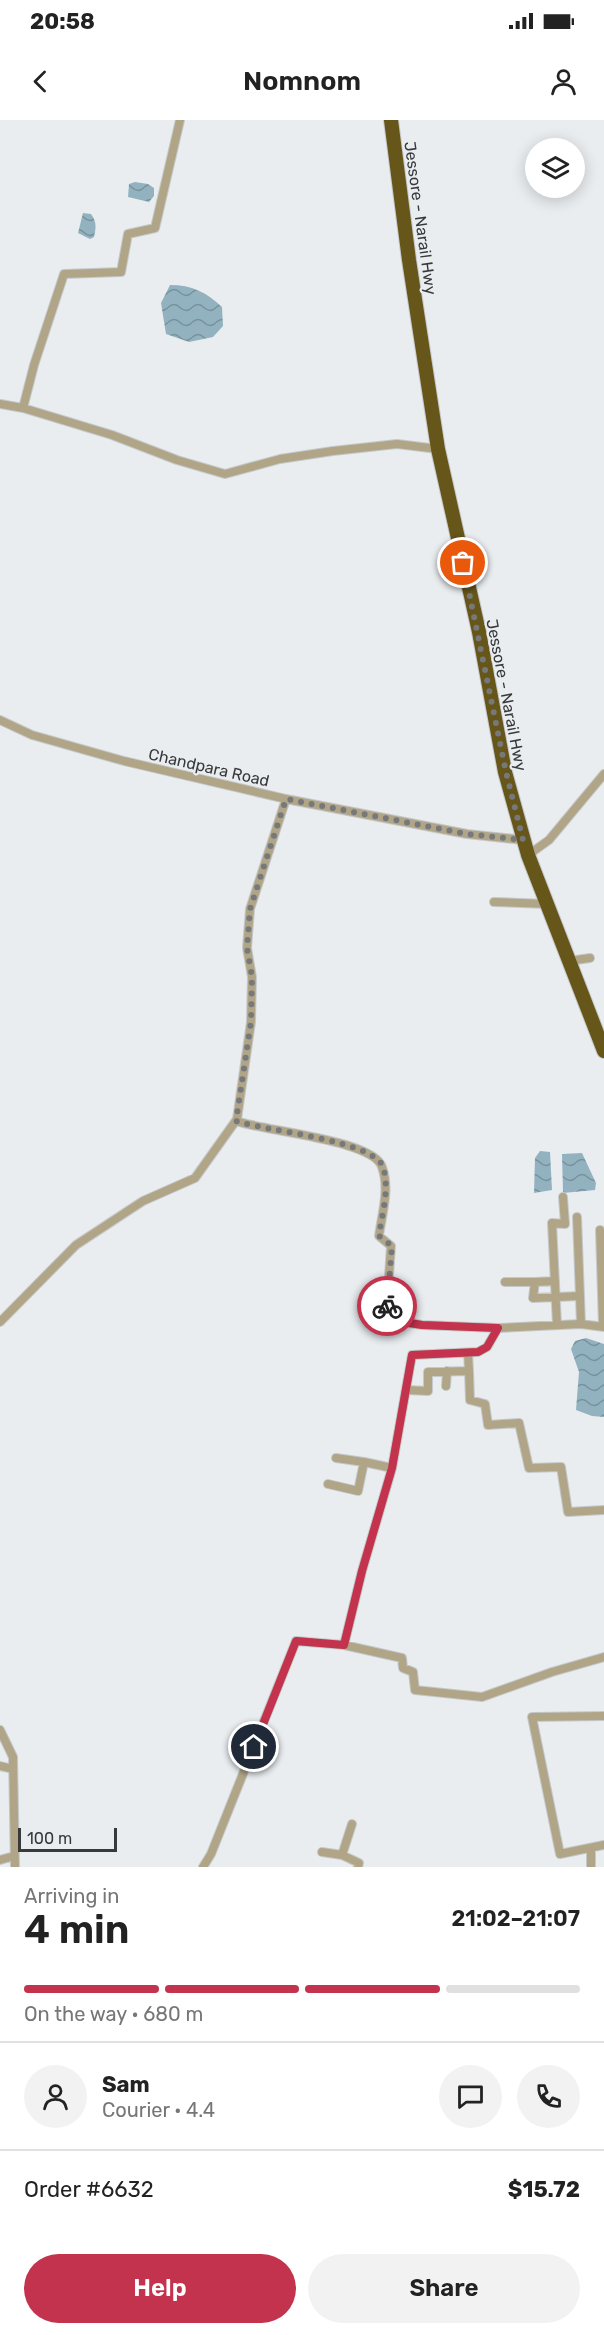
<!DOCTYPE html>
<html lang="en">
<head>
<meta charset="utf-8">
<style>
  :root { --surface:#fff; --page:#f2f2f2; --text:#222; --muted:#767676; --line:#e0e0e0; --accent:#c4334d }
  body { margin:0; font-family:Rubik,sans-serif; background:var(--page); color:var(--text); height:100vh; display:flex; flex-direction:column; font-size:22px; white-space:nowrap }
  * { box-sizing:border-box; margin:0 }
  p { font-size:20px; color:var(--muted) }
  .icon { flex:none; width:33px; height:33px; fill:none; stroke:currentColor; stroke-width:2; stroke-linecap:round; stroke-linejoin:round }
  .map { position:relative; height:1747px; overflow:hidden }
  .side { display:flex; flex-direction:column; background:var(--surface); flex:1 }
  .side>* { flex:none }
  .buttons { position:absolute; left:525px; top:18px; display:grid; gap:12px }
  .buttons a { display:grid; place-items:center; width:60px; height:60px; border-radius:50%; background:var(--surface); box-shadow:0 3px 15px #0003; font-size:30px }
  .scale { position:absolute; left:18px; bottom:15px; width:99px; box-sizing:border-box; padding-left:6px; border:3px solid #38393b; border-top:0; font-size:16px; line-height:21px; white-space:nowrap; color:#38393b; -webkit-text-stroke:4px #e9edf0; paint-order:stroke }
  .pin { position:absolute; display:grid; place-items:center; width:51px; height:51px; color:#fff; margin:-26px; border:3px solid #fff; border-radius:50%; box-shadow:0 2px 6px #0007 }
  .courier { position:absolute; display:grid; place-items:center; width:60px; height:60px; margin:-30px; border:4px solid #c4334d; border-radius:50%; background:#fff; color:#222; box-shadow:0 2px 8px #0007 }
  .overview em { font-style:normal; font-weight:600 }
  .overview div { display:flex; flex-direction:column-reverse }
  .overview { display:flex; align-items:center; justify-content:space-between; height:102px; padding:0 24px }
  h1 { font-size:39px; font-weight:600; line-height:45px }
  .bar { display:grid; grid-template-columns:repeat(4,1fr); gap:9px 6px; align-content:center; height:72px; padding:0 24px }
  .bar i { height:8px; border-radius:4px; background:var(--line) }
  .bar .on { background:var(--accent) }
  .bar p { grid-column:span 4 }
  .line { display:flex; align-items:center; gap:15px; padding:0 24px; border-top:2px solid var(--line) }
  .line div { flex:1 }
  .round { display:grid; place-items:center; flex:none; width:63px; height:63px; border-radius:32px; background:var(--page) }
  .cta { display:flex; gap:12px; margin-top:auto; padding:12px 24px }
  .cta a { flex:1; height:69px; border-radius:36px; background:var(--accent); color:#fff; font-size:24px; font-weight:600; line-height:69px; text-align:center }
  .cta a+a { background:var(--page); color:var(--text) }
  .status { display:flex; justify-content:space-between; align-items:center; height:42px; padding:0 30px; background:var(--surface); direction:ltr }
  .status svg { height:16px; fill:currentColor }
  header { display:flex; justify-content:space-between; align-items:center; height:78px; padding:0 24px; background:var(--surface); font-size:27px; font-weight:600 }
  .map>svg:first-child { display:block }
  .water { fill:url(#water-waves) }
  .lines { fill:none; stroke-linecap:round; stroke-linejoin:round }
  .street-casing { stroke:#c6c9cc; stroke-width:10 }
  .highway-casing { stroke:#c6c9cc; stroke-width:16 }
  .street { stroke:#b0a687; stroke-width:8 }
  .highway { stroke:#67561a; stroke-width:14 }
  .done { stroke:#76787a; stroke-width:6; stroke-dasharray:0 10.8 }
  .route { stroke:#c4334d; stroke-width:8 }
  .labels { text-anchor:middle; stroke-width:4.5; stroke-linejoin:round; paint-order:stroke }
  .street-label { font-size:16px; fill:#38393b; stroke:#e9edf0 }
</style>
</head>
<body>
<div class="status"><b>20:58</b><svg viewBox="0 0 49 12"><path d="M0 12V9h3v3zM5 12V6h3v6zM10 12V3h3v9zM15 12V0h3v12zM26 1h20v11H26zM47 4h2v5h-2z"/></svg></div>
<header><svg class="icon" aria-label="back" viewBox="0 0 24 24"><path d="M15 5l-7 7 7 7"/></svg>Nomnom<svg class="icon" aria-label="person" viewBox="0 0 24 24"><circle cx="12" cy="8" r="4"/><path d="M4 21q1-7 8-7t8 7"/></svg></header>
<div class="map">
<svg width="604" height="1747" viewBox="0 0 604 1747">
  <defs>
    <pattern id="water-waves" width="16" height="10" patternUnits="userSpaceOnUse" patternTransform="scale(1.5)"><rect width="16" height="10" fill="#92b2c0"/><path d="M0 5q4-4 8 0t8 0" fill="none" stroke="#78929d"/></pattern>
  </defs>
  <rect width="100%" height="100%" fill="#e9edf0"/>
  <!-- water -->
  <path class="water" d="M135,62L148,64L154,68V76L149,82L128,77L129,64Z
    M83,93L91,94C97,102 96,108 94,117L90,119L78,113Z
    M170,165C192,165 206,172 222,187L223,206L213,217L189,222L166,214L161,183Z
    M540,1031L550,1032L552,1070L534,1073L535,1038Z
    M582,1033L596,1063L595,1070L563,1073L562,1034Z
    M586,1218L604,1224V1297L592,1296L576,1290L579,1252L571,1229L575,1221Z"/>
  <g class="lines">
    <!-- street casing -->
    <g class="street-casing">
      <path id="street" d="M0,284L23,288L112,315L177,340L225,354L280,339L333,331L397,324L438,329
        M23,288L34,245L64,154L121,152L128,114L155,108L180,0
        M0,600L32,615L124,641L286,679L467,714L523,720
        M528,735L549,720L604,654
        M494,782L547,784
        M569,841L590,838
        M236,1001C264,1011 374,1020 382,1047C390,1069 382,1093 379,1116L391,1126L387,1185L397,1201L422,1205L498,1208
        M577,1097L581,1204
        M600,1110L603,1206
        M505,1162H535L533,1178L580,1176
        M535,1162L555,1161
        M0,1202L76,1125L143,1081L195,1058L237,999L251,902L252,857L247,828L250,789L286,679
        M557,1205L552,1103L565,1104L563,1077
        M469,1251L470,1280L485,1284L488,1305L519,1303L529,1348L561,1347L568,1392L604,1390
        M446,1266L447,1251
        M407,1270L428,1271V1252L469,1251L468,1233
        M336,1338L364,1342
        M328,1364L358,1371L364,1342L392,1348
        M344,1525L402,1538L403,1548L413,1552L415,1570L482,1577L552,1552L604,1537
        M604,1596L532,1597L560,1734L604,1725
        M0,1610L13,1637L15,1747
        M0,1646L13,1649
        M322,1732L342,1735L359,1743L358,1747
        M342,1735L352,1704
        M0,1740L14,1736
        M203,1747L211,1734L296,1521L344,1525L362,1451L392,1348L412,1235L478,1232L487,1227L498,1208L581,1204L604,1207
        M591,1747V1728"/>
    </g>
    <!-- highway casing -->
    <g class="highway-casing">
      <path id="highway" d="M391,0L409,140L438,329L479,512L505,652L528,735L604,931"/>
    </g>
    <!-- street -->
    <use href="#street" class="street"/>
    <!-- highway -->
    <use href="#highway" class="highway"/>
  </g>
  <g class="lines">
    <!-- done -->
    <path class="done" d="M387,1186L392,1126L379,1116C382,1093 390,1069 383,1047C374,1020 264,1011 236,1001L251,902L252,857L247,828L250,789L286,679L467,714L523,720L506,652L463,443"/>
    <!-- route -->
    <path class="route" d="M254,1627L296,1521L344,1525L362,1451L392,1348L412,1235L478,1232L487,1227L498,1208L422,1205L397,1201L387,1186"/>
  </g>
  <g class="labels">
    <!-- street labels -->
    <g class="street-label">
      <text transform="translate(421 98) rotate(82)" y="6">Jessore - Narail Hwy</text>
      <text transform="translate(507 575) rotate(79)" y="6">Jessore - Narail Hwy</text>
      <text transform="translate(209 647) rotate(13)" y="6">Chandpara Road</text>
    </g>
  </g>
</svg>
<div class="buttons">
<a><svg class="icon" aria-label="layers" viewBox="0 0 24 24"><path d="M12 4l9 5-9 5-9-5zM3 14l9 5 9-5"/></svg></a>
</div>
<div class="scale">100 m</div>
<div class="pin" style="left:463px;top:443px;background:#ea580c"><svg class="icon" aria-label="bag" viewBox="0 0 24 24"><path d="M5 8h14l-1 12H6zM9 8a3 3 0 0 1 6 0"/></svg></div>
<div class="pin" style="left:254px;top:1627px;background:#1f2937"><svg class="icon" aria-label="home" viewBox="0 0 24 24"><path d="M3 11l9-7 9 7M6 9v11h12V9"/></svg></div>
<div class="courier" style="left:387px;top:1186px"><svg class="icon" aria-label="bike" viewBox="0 0 24 24"><circle cx="6" cy="16" r="4"/><circle cx="18" cy="16" r="4"/><path d="M6 16l4-8h5l3 8M10 8l3 8H6M13 5h3"/></svg></div>
</div>
<section class="side">
<div class="overview"><div><h1>4 min</h1><p>Arriving in</p></div><em>21:02–21:07</em></div>
<div class="bar"><i class="on"></i><i class="on"></i><i class="on"></i><i></i><p>On the way · 680 m</p></div>
<div class="line" style="height:108px"><a class="round"><svg class="icon" aria-label="person" viewBox="0 0 24 24"><circle cx="12" cy="8" r="4"/><path d="M4 21q1-7 8-7t8 7"/></svg></a><div><b>Sam</b><p>Courier · 4.4</p></div><a class="round"><svg class="icon" aria-label="chat" viewBox="0 0 24 24"><path d="M4 5h16v11H9l-5 4z"/></svg></a><a class="round"><svg class="icon" aria-label="phone" viewBox="0 0 24 24"><path d="M5 4h4l2 5-3 2q2 4 5 5l2-3 5 2v4C11 20 4 13 5 4z"/></svg></a></div>
<div class="line" style="height:78px"><div>Order #6632</div><b>$15.72</b></div>
<div class="cta"><a>Help</a><a>Share</a></div>
</section>
</body>
</html>
